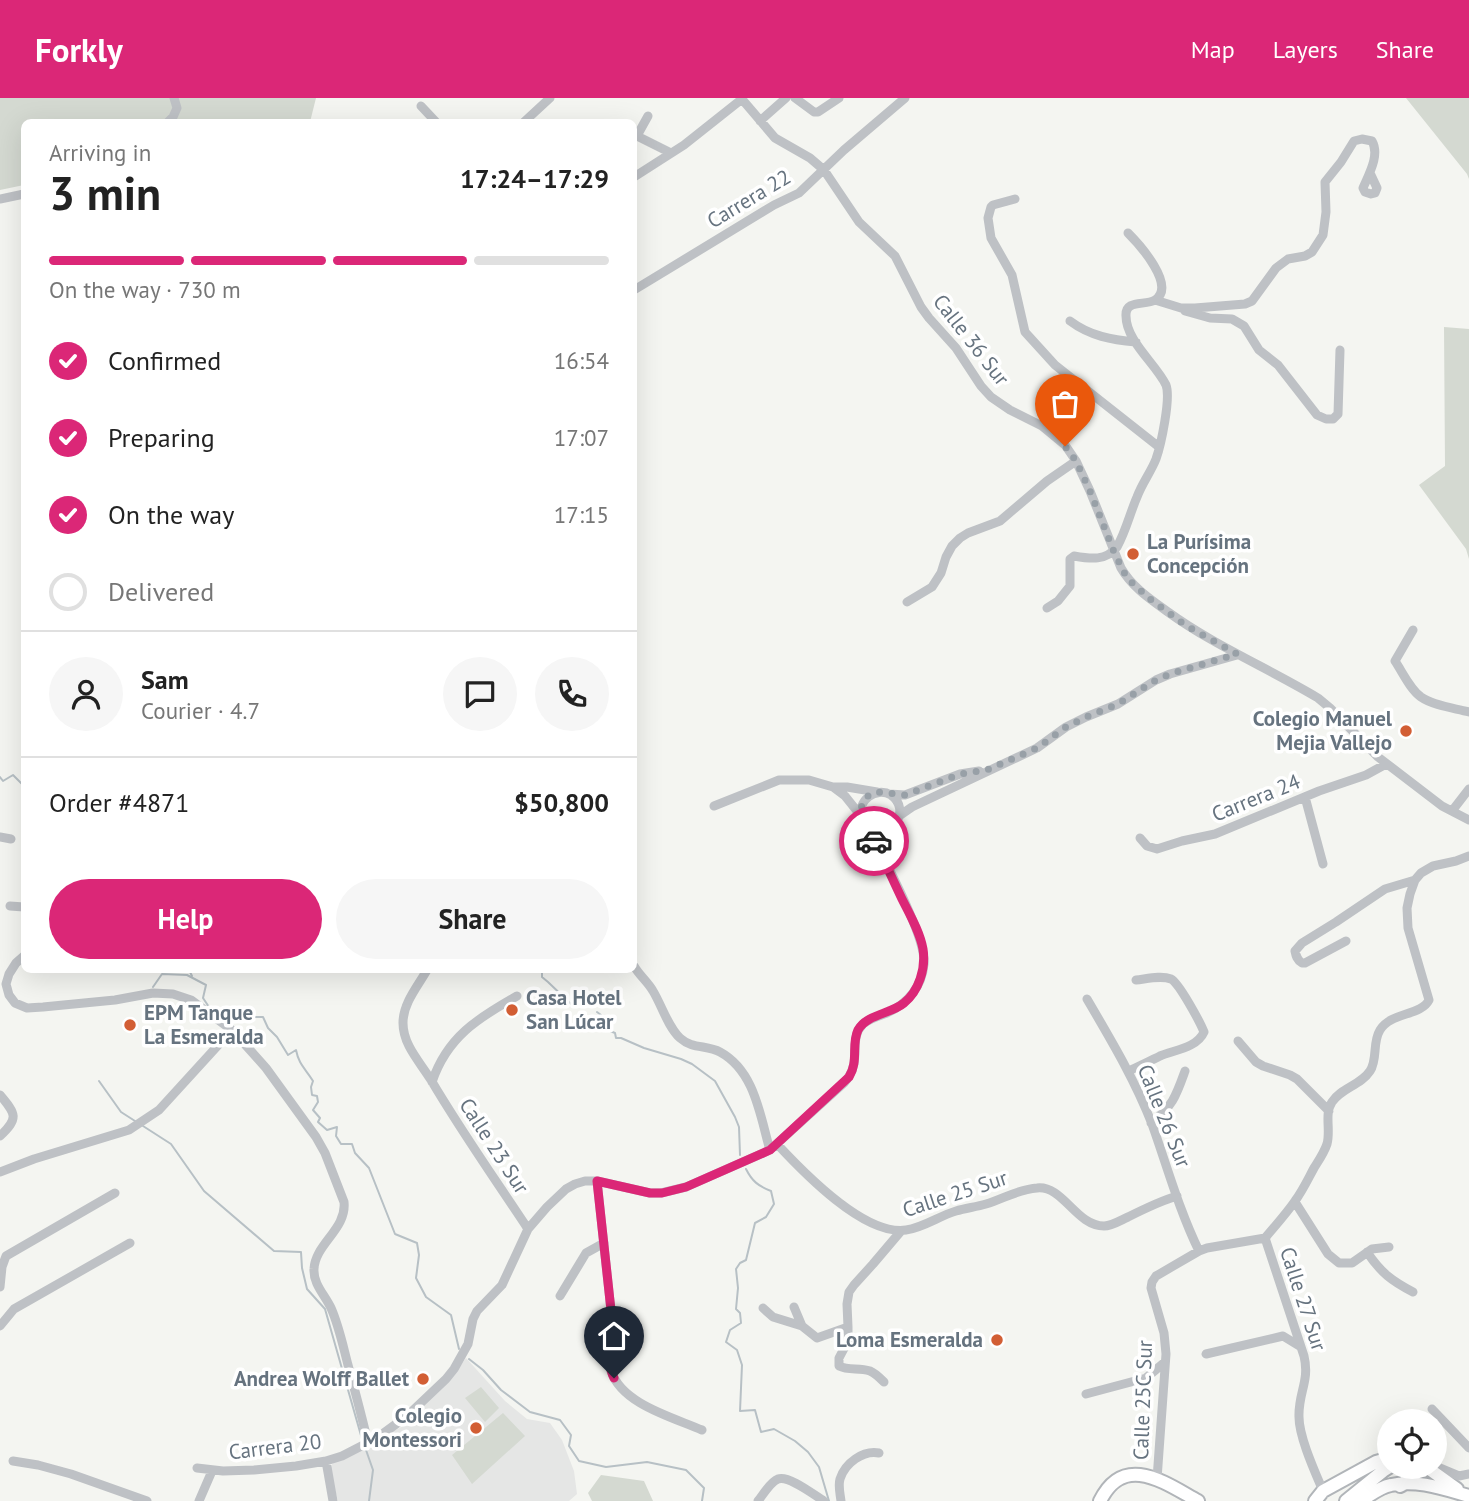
<!DOCTYPE html>
<html lang="en">
<head>
<meta charset="utf-8">
<style>
  :root { --surface:#fff; --page:#f6f6f6; --text:#222; --muted:#767676; --line:#e0e0e0; --accent:#db2777 }
  body { margin:0; font-family:"PT Sans",sans-serif; background:var(--page); color:var(--text); height:100vh; display:flex; flex-direction:column; font-size:26px; white-space:nowrap }
  * { box-sizing:border-box; margin:0 }
  p { font-size:23px; color:var(--muted) }
  .icon { flex:none; width:38px; height:38px; fill:none; stroke:currentColor; stroke-width:2; stroke-linecap:round; stroke-linejoin:round }
  .map { position:relative; flex:1; overflow:hidden }
  .sheet { position:absolute; left:21px; top:21px; width:616px; height:854px; display:flex; flex-direction:column; background:var(--surface); border-radius:10px; box-shadow:0 7px 28px #0002 }
  .sheet>* { flex:none }
  .controls { position:absolute; left:1377px; top:1311px; display:grid; gap:14px }
  .controls a { display:grid; place-items:center; width:70px; height:70px; border-radius:50%; background:var(--surface); box-shadow:0 7px 28px #0002; font-size:35px }
  .pin { position:absolute; display:grid; place-items:center; width:60px; height:60px; color:#fff; margin:-72px -30px; border-radius:50% 50% 50% 0; rotate:-45deg; box-shadow:0 0 7px #0007 }
  .pin .icon { rotate:45deg }
  .courier { position:absolute; display:grid; place-items:center; width:70px; height:70px; margin:-35px; border:5px solid #db2777; border-radius:50%; background:#fff; color:#222; box-shadow:0 2px 9px #0007 }
  .summary em { font-style:normal; font-weight:700 }
  .summary div { display:flex; flex-direction:column-reverse }
  .summary { display:flex; align-items:center; justify-content:space-between; height:119px; padding:0 28px }
  h1 { font-size:46px; font-weight:700; line-height:52px }
  .bar { display:grid; grid-template-columns:repeat(4,1fr); gap:10px 7px; align-content:center; height:84px; padding:0 28px }
  .bar i { height:9px; border-radius:5px; background:var(--line) }
  .bar .current { background:var(--accent) }
  .bar p { grid-column:span 4 }
  .line { display:flex; align-items:center; gap:18px; padding:0 28px; border-top:2px solid var(--line) }
  .line div { flex:1 }
  .round { display:grid; place-items:center; flex:none; width:74px; height:74px; border-radius:37px; background:var(--page) }
  ol { padding:0 28px; list-style:none }
  li { display:flex; align-items:center; gap:21px; height:77px }
  li p { margin-inline-start:auto }
  li .icon { padding:7px; border-radius:50%; background:var(--accent); color:#fff; stroke-width:4 }
  li:last-child { color:var(--muted) }
  li i { width:38px; height:38px; border:4px solid var(--line); border-radius:50% }
  .cta { display:flex; gap:14px; margin-top:auto; padding:14px 28px }
  .cta a { flex:1; height:80px; border-radius:42px; background:var(--accent); color:#fff; font-size:28px; font-weight:700; line-height:80px; text-align:center }
  .cta a+a { background:var(--page); color:var(--text) }
  header { display:flex; align-items:center; gap:42px; box-sizing:border-box; height:98px; padding:0 35px; background:var(--accent); color:#fff }
  header strong { font-size:33px }
  nav { display:flex; gap:38px; margin-inline-start:auto; font-size:24px }
  .map>svg:first-child { display:block }
  .built { fill:#e5e6e5 }
  .green { fill:#d4d9d1 }
  .lines { fill:none; stroke-linecap:round; stroke-linejoin:round }
  .stream { stroke:#b7c0c5; stroke-width:2 }
  .secondary-casing { stroke:#b1b5b9; stroke-width:16 }
  .street { stroke:#bec1c5; stroke-width:9 }
  .secondary { stroke:#fff; stroke-width:12 }
  .done { stroke:#98a0a7; stroke-width:7; stroke-dasharray:0 12.6 }
  .route { stroke:#db2777; stroke-width:9 }
  .poi-dot { fill:#d25e34; stroke:#fff; stroke-width:2.5 }
  .labels { text-anchor:middle; stroke-width:7; stroke-linejoin:round; paint-order:stroke }
  .street-label { font-size:21px; fill:#66737f; stroke:#fff }
  .poi-label { font-size:21px; font-weight:bold; fill:#66737f; stroke:#fff; text-anchor:end }
</style>
</head>
<body>
<header>
<strong>Forkly</strong>
<nav><a>Map</a><a>Layers</a><a>Share</a></nav>
</header>
<div class="map">
<svg width="1469" height="1403" viewBox="0 0 1469 1403">
  <rect width="100%" height="100%" fill="#f4f5f1"/>
  <!-- built -->
  <path class="built" d="M466,1260L505,1303L527,1321L550,1325L562,1342L574,1373L577,1396L569,1403H338L330,1373L332,1366L405,1327L454,1277Z"/>
  <!-- green -->
  <path class="green" d="M0,0H316L310,24H24V87L0,92Z
    M1406,0H1469V81L1467,76Z
    M1444,229L1469,231V461L1466,451L1419,387L1445,368Z
    M481,1289L499,1310L485,1324L465,1300Z
    M503,1315L525,1338L472,1386L452,1357Z
    M601,1377L644,1383L653,1403H592L588,1395Z"/>
  <g class="lines">
    <!-- stream -->
    <path class="stream" d="M0,679L3,683L13,677L24,688
      M183,872L190,874L192,878
      M542,872V879L548,884L571,906L579,901L584,903L592,909
      M153,889L162,876L187,877L206,887L203,900L211,912
      M597,914L601,917L610,933L615,935L616,940H621L644,950L681,961L692,966L715,983L735,1019L739,1029L740,1057
      M218,917L227,920L236,915L245,919H263L268,930L277,939L288,957L296,952C299,967 305,970 313,983L311,989L312,997L317,998L318,1004L313,1012L320,1020L318,1024L327,1032L337,1029L336,1038L341,1046H352L355,1055L369,1070L395,1136L417,1145L419,1157L416,1180L426,1199L451,1217L459,1251
      M99,983L121,1014L135,1023
      M143,1028L171,1046L204,1093L274,1153L301,1154L302,1170L307,1191L325,1211L362,1341
      M746,1071C752,1083 758,1088 771,1093L774,1106L766,1119L755,1125L746,1162L740,1165L736,1171L738,1190L736,1211L740,1215L741,1225L730,1232L726,1244L737,1252L742,1267L740,1313L755,1312L761,1334L774,1331L795,1343L808,1354L819,1369L829,1403
      M469,1261L483,1272L501,1292L530,1314L560,1322L571,1337L569,1348L579,1363L606,1369L647,1364L686,1372L704,1390L702,1403
      M366,1352L373,1372L369,1403"/>
    <!-- secondary casing -->
    <g class="secondary-casing">
      <path id="secondary" d="M1425,1368L1457,1391
        M1400,1388L1404,1386L1413,1368
        M1100,1403C1124,1354 1165,1385 1198,1403
        M1315,1403L1323,1393L1376,1364L1390,1360
        M1346,1403L1383,1373L1391,1368
        M1361,1403C1370,1397 1380,1389 1391,1387C1417,1381 1444,1391 1469,1398"/>
    </g>
    <!-- street -->
    <path class="street" d="M741,0L775,40L810,60L824,72L859,124L895,158L921,209L929,220L956,250L981,288L991,299L1010,312L1042,328L1065,347L1076,363L1090,393L1121,470C1132,489 1150,501 1168,514C1215,548 1268,570 1318,600L1330,610L1378,659L1442,708L1469,722
      M795,0L814,14H818L839,0
      M421,8L436,24
      M648,18L638,36L639,39L671,55
      M760,23L786,0
      M168,24L173,19L177,10L174,0
      M524,24L550,0
      M634,79L684,47L742,1
      M0,101L24,96
      M1015,101L993,107L991,109L988,120L991,140L1012,177L1025,234L1055,267L1159,349
      M634,192L774,107L799,95L844,52L905,0
      M1155,202L1181,210H1195L1245,206L1252,203L1276,170L1288,161L1305,158L1312,154L1323,137L1326,114L1325,84L1341,64L1354,43L1362,41L1372,43C1380,57 1369,76 1363,90L1365,94L1371,96L1375,95L1377,90L1370,75
      M1185,213L1210,220L1232,221L1244,228L1259,252L1278,267L1317,317L1326,321H1333L1338,316L1340,252
      M1070,223C1090,238 1112,242 1136,244
      M907,504L932,489L941,475L946,459L952,448L960,440L968,435L1000,423L1047,383L1076,363
      M1047,510L1058,503L1070,488V461L1074,458C1091,461 1106,463 1117,449C1126,433 1130,415 1137,399C1142,385 1151,374 1156,361C1161,347 1171,300 1166,287C1156,266 1126,243 1126,218C1125,201 1145,208 1155,202C1177,188 1139,146 1128,135
      M1413,532L1395,563C1403,575 1410,591 1421,599C1434,608 1454,610 1469,614
      M833,689L845,698L861,718
      M889,696L905,697L960,676L979,673
      M1305,699L1323,766
      M714,708L779,682H809L833,689H847L877,694
      M1452,713L1469,691
      M899,718L912,709L1037,650L1066,629L1086,619L1118,606L1156,582L1170,576L1237,557
      M0,739L11,741
      M1140,740L1147,748L1157,751L1182,743L1215,736L1319,693L1366,677L1386,666
      M883,759L887,732
      M10,808L24,809
      M1346,843L1305,865H1302C1297,862 1296,858 1295,853L1302,845L1336,824L1385,791L1415,782
      M24,858L16,865L9,876L6,886L9,897L15,905L27,910L43,909L115,902L153,895L173,896L191,902L232,932L266,970L316,1039L325,1055L344,1104C347,1131 315,1146 314,1171C313,1186 325,1197 331,1210C339,1228 343,1248 348,1267C355,1293 362,1319 368,1345
      M634,868C639,877 648,884 653,893C662,908 668,929 680,940C692,951 707,947 720,954C755,973 760,1018 770,1052
      M427,872C418,888 403,905 403,925C403,947 420,964 431,982C461,1033 495,1081 528,1131
      M1087,901C1111,942 1135,982 1152,1026C1167,1068 1179,1112 1199,1153
      M1238,943L1256,964L1263,968L1290,977L1297,981L1329,1013
      M1129,973C1139,968 1150,963 1160,958C1174,952 1197,950 1204,934C1200,924 1179,885 1171,881C1161,877 1146,881 1136,882
      M432,984C447,939 478,920 517,898
      M0,997C16,1016 19,1020 0,1038
      M1151,1025C1173,1008 1176,998 1185,973
      M777,1046C803,1074 864,1138 906,1132C923,1130 939,1118 956,1113C966,1110 976,1109 986,1106C1003,1101 1019,1091 1037,1090C1063,1087 1076,1128 1104,1128C1112,1128 1121,1122 1128,1119C1144,1111 1160,1103 1177,1098
      M0,1074L34,1061L129,1032L159,1012L232,932
      M597,1083L614,1240C612,1250 607,1262 611,1273C622,1306 672,1319 702,1332
      M1295,1104L1328,1156L1339,1165H1352L1372,1151L1389,1149
      M1265,1140L1304,1258C1310,1283 1298,1295 1299,1319C1299,1339 1315,1374 1323,1393
      M1367,1154C1381,1175 1392,1183 1413,1194
      M6,1158L115,1095
      M0,1189L2,1169L6,1158
      M560,1198L586,1155L604,1145
      M794,1209L802,1228
      M763,1210L773,1219L802,1228L817,1240L848,1229L847,1206L849,1194L854,1187L873,1166L901,1133
      M0,1228L14,1211L130,1145
      M848,1229V1243L839,1260V1268C849,1273 859,1269 870,1273C875,1275 880,1280 884,1284
      M1206,1256L1283,1238L1301,1249
      M1086,1296L1146,1280L1165,1264
      M1432,1311L1469,1350
      M13,1363L38,1367L71,1376L147,1403
      M326,1363L333,1403
      M1435,1368L1459,1378L1469,1376
      M197,1370L223,1373L254,1372L296,1368L326,1363L342,1358L377,1340L407,1318L446,1281L454,1271L468,1246L473,1221L477,1213L502,1187L528,1131L547,1109L566,1091L575,1086L585,1083H597L650,1095H661L686,1089L770,1052L844,985C864,963 847,942 863,926C870,920 879,918 887,915C907,906 922,889 924,866C926,840 888,769 875,743C871,736 864,727 862,720C856,703 876,688 891,697C912,712 892,744 867,728
      M1157,1381L1166,1256L1164,1235L1151,1190L1152,1184L1156,1178L1199,1153L1207,1150L1265,1140C1275,1128 1286,1116 1295,1103C1303,1092 1308,1081 1314,1070C1319,1062 1324,1055 1327,1046C1331,1032 1324,1016 1332,1004C1341,990 1361,987 1370,973C1378,961 1372,945 1380,932C1391,914 1421,918 1429,902L1408,830L1407,810L1410,796L1415,782L1421,775L1433,768L1456,763L1469,758
      M199,1403L212,1373
      M758,1403C763,1397 770,1384 778,1381C789,1377 814,1397 824,1403
      M841,1403C840,1395 838,1388 840,1381C845,1365 863,1352 879,1355"/>
    <!-- secondary -->
    <use href="#secondary" class="secondary"/>
  </g>
  <g class="lines">
    <!-- done -->
    <path class="done" d="M874,743L861,718V710L864,702L870,696L878,694L905,697L960,676L987,672L1037,650L1066,629L1086,619L1118,606L1156,582L1170,576L1237,556L1185,527L1150,501L1127,480L1114,454L1090,393L1076,363L1065,348"/>
    <!-- route -->
    <path class="route" d="M614,1280C607,1266 611,1255 614,1240L597,1083L650,1095H662L686,1089L770,1052L849,979C859,963 851,947 858,932C867,916 891,916 904,905C919,893 926,870 923,851C920,834 910,817 902,801C893,782 884,762 874,743"/>
  </g>
  <!-- markers -->
  <g class="poi-dot">
    <circle cx="1133" cy="456" r="7"/>
    <circle cx="1406" cy="633" r="7"/>
    <circle cx="512" cy="912" r="7"/>
    <circle cx="130" cy="927" r="7"/>
    <circle cx="997" cy="1242" r="7"/>
    <circle cx="423" cy="1281" r="7"/>
    <circle cx="476" cy="1330" r="7"/>
  </g>
  <g class="labels">
    <!-- street labels -->
    <g class="street-label">
      <text transform="translate(749 101) rotate(-31)" y="7">Carrera 22</text>
      <text transform="translate(971 242) rotate(52)" y="7">Calle 36 Sur</text>
      <text transform="translate(1256 700) rotate(-22)" y="7">Carrera 24</text>
      <text transform="translate(1164 1018) rotate(68)" y="7">Calle 26 Sur</text>
      <text transform="translate(494 1048) rotate(57)" y="7">Calle 23 Sur</text>
      <text transform="translate(955 1096) rotate(-18)" y="7">Calle 25 Sur</text>
      <text transform="translate(1303 1201) rotate(72)" y="7">Calle 27 Sur</text>
      <text transform="translate(1143 1302) rotate(-88)" y="7">Calle 25C Sur</text>
      <text transform="translate(275 1349) rotate(-7)" y="7">Carrera 20</text>
    </g>
    <!-- poi labels -->
    <g class="poi-label">
      <text x="1147" y="451" text-anchor="start">La Purísima<tspan x="1147" dy="24">Concepción</tspan></text>
      <text x="1392" y="628">Colegio Manuel<tspan x="1392" dy="24">Mejia Vallejo</tspan></text>
      <text x="526" y="907" text-anchor="start">Casa Hotel<tspan x="526" dy="24">San Lúcar</tspan></text>
      <text x="144" y="922" text-anchor="start">EPM Tanque<tspan x="144" dy="24">La Esmeralda</tspan></text>
      <text x="983" y="1249">Loma Esmeralda</text>
      <text x="409" y="1288">Andrea Wolff Ballet</text>
      <text x="462" y="1325">Colegio<tspan x="462" dy="24">Montessori</tspan></text>
    </g>
  </g>
</svg>
<div class="controls">
<a><svg class="icon" aria-label="locate" viewBox="0 0 24 24"><circle cx="12" cy="12" r="6"/><path d="M12 2v4M12 18v4M2 12h4M18 12h4"/></svg></a>
</div>
<div class="pin" style="left:1065px;top:348px;background:#ea580c"><svg class="icon" aria-label="bag" viewBox="0 0 24 24"><path d="M5 8h14l-1 12H6zM9 8a3 3 0 0 1 6 0"/></svg></div>
<div class="pin" style="left:614px;top:1280px;background:#1f2937"><svg class="icon" aria-label="home" viewBox="0 0 24 24"><path d="M3 11l9-7 9 7M6 9v11h12V9"/></svg></div>
<div class="courier" style="left:874px;top:743px"><svg class="icon" aria-label="car" viewBox="0 0 24 24"><path d="M5 17H2v-5l4-1 3-4h7l3 4 3 1v5h-3M9 17h6M6 11h13"/><circle cx="7" cy="17" r="2"/><circle cx="17" cy="17" r="2"/></svg></div>
<section class="sheet">
<div class="summary"><div><h1>3 min</h1><p>Arriving in</p></div><em>17:24–17:29</em></div>
<div class="bar"><i class="current"></i><i class="current"></i><i class="current"></i><i></i><p>On the way · 730 m</p></div>
<ol>
<li><svg class="icon" aria-label="check" viewBox="0 0 24 24"><path d="M5 12l5 5 9-10"/></svg>Confirmed<p>16:54</p></li>
<li><svg class="icon" aria-label="check" viewBox="0 0 24 24"><path d="M5 12l5 5 9-10"/></svg>Preparing<p>17:07</p></li>
<li><svg class="icon" aria-label="check" viewBox="0 0 24 24"><path d="M5 12l5 5 9-10"/></svg>On the way<p>17:15</p></li>
<li><i></i>Delivered</li>
</ol>
<div class="line" style="height:126px"><a class="round"><svg class="icon" aria-label="person" viewBox="0 0 24 24"><circle cx="12" cy="8" r="4"/><path d="M4 21q1-7 8-7t8 7"/></svg></a><div><b>Sam</b><p>Courier · 4.7</p></div><a class="round"><svg class="icon" aria-label="chat" viewBox="0 0 24 24"><path d="M4 5h16v11H9l-5 4z"/></svg></a><a class="round"><svg class="icon" aria-label="phone" viewBox="0 0 24 24"><path d="M5 4h4l2 5-3 2q2 4 5 5l2-3 5 2v4C11 20 4 13 5 4z"/></svg></a></div>
<div class="line" style="height:91px"><div>Order #4871</div><b>$50,800</b></div>
<div class="cta"><a>Help</a><a>Share</a></div>
</section>
</div>
</body>
</html>
